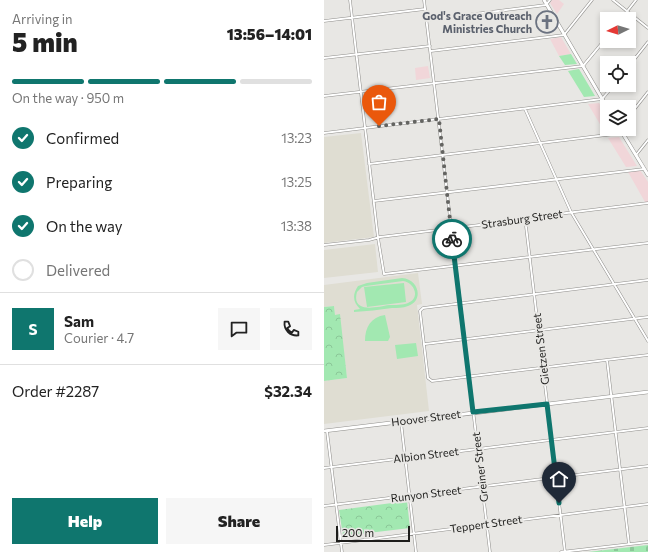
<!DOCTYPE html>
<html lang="en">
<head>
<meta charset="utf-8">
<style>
  :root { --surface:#fff; --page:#f6f6f6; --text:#222; --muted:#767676; --line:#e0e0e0; --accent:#0f766e }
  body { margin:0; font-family:Commissioner,sans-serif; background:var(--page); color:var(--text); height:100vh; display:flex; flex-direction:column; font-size:15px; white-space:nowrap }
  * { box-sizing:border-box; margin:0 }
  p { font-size:13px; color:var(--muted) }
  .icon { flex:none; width:22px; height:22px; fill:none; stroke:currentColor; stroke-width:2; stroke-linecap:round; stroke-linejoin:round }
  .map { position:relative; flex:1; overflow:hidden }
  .drawer { display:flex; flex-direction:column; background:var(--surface); width:324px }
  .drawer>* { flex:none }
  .needle { width:26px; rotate:265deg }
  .tools { position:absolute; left:276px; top:12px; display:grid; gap:8px }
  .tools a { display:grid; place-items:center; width:36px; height:36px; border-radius:0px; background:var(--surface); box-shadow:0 2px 6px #0003; font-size:20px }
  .scale { position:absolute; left:12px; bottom:10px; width:74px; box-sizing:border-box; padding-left:4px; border:2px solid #1d1d1b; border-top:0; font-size:11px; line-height:14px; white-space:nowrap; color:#1d1d1b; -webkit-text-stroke:3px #e8e7e4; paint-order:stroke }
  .pin { position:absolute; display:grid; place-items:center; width:34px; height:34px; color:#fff; margin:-41px -17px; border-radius:50% 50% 50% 0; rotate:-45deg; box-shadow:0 0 4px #0007 }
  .pin .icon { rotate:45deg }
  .courier { position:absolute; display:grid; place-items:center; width:40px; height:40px; margin:-20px; border:3px solid #0f766e; border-radius:50%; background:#fff; color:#222; box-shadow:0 1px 5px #0007 }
  .head em { font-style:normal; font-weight:800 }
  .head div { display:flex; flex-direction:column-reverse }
  .head { display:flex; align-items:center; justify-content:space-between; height:68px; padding:0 12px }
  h1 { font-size:26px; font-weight:800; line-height:30px }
  .bar { display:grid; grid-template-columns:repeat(4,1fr); gap:6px 4px; align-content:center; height:48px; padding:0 12px }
  .bar i { height:5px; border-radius:3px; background:var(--line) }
  .bar .selected { background:var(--accent) }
  .bar p { grid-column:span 4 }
  .line { display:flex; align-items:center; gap:10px; padding:0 12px; border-top:1px solid var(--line) }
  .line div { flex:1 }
  .round { display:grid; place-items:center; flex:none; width:42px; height:42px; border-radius:0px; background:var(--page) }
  ol { padding:0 12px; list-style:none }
  li { display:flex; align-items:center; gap:12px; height:44px }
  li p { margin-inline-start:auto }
  li .icon { padding:4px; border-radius:50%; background:var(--accent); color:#fff; stroke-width:4 }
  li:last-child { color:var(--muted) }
  li i { width:22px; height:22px; border:2px solid var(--line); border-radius:50% }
  .button { display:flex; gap:8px; margin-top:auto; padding:8px 12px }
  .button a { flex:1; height:46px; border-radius:0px; background:var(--accent); color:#fff; font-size:16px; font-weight:800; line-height:46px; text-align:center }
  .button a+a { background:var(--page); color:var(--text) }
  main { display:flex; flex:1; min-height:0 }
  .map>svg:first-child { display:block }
  .commercial { fill:#f1d6d9 }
  .built { fill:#dfddd2 }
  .green { fill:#a2e8b1; fill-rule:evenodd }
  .forest { fill:url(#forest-crowns) }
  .cemetery { fill:url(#cemetery-stones) }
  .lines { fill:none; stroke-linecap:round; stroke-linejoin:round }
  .street-casing { stroke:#8f8e8b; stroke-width:3 }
  .secondary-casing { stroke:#8f8e8b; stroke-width:4 }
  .primary-casing { stroke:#8f8e8b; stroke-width:4 }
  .street { stroke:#fff; stroke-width:2 }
  .secondary { stroke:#fff; stroke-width:3 }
  .primary { stroke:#fff; stroke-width:3 }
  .done { stroke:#646461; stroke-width:4; stroke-dasharray:0 7.2 }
  .route { stroke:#0f766e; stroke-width:5 }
  .labels { text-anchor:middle; stroke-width:4; stroke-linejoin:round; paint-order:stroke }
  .worship-label { font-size:11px; font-weight:bold; fill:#5b616d; stroke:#e8e7e4; text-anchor:end }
  .street-label { font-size:11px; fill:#1d1d1b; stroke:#e8e7e4 }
</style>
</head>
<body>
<main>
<section class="drawer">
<div class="head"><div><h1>5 min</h1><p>Arriving in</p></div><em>13:56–14:01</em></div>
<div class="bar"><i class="selected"></i><i class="selected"></i><i class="selected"></i><i></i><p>On the way · 950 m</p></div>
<ol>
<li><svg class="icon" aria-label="check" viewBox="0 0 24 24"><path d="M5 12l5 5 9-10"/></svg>Confirmed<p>13:23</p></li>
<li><svg class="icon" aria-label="check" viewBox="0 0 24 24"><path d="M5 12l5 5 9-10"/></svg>Preparing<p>13:25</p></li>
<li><svg class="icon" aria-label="check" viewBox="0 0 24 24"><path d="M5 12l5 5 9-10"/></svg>On the way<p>13:38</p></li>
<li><i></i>Delivered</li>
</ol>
<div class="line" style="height:72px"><b class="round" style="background:var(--accent);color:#fff">S</b><div><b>Sam</b><p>Courier · 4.7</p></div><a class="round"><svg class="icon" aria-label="chat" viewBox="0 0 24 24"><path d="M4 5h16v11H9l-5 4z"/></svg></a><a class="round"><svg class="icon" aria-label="phone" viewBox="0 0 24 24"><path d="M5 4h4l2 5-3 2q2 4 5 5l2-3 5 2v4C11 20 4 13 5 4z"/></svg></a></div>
<div class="line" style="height:52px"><div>Order #2287</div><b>$32.34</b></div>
<div class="button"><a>Help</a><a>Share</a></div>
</section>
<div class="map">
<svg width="324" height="552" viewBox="0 0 324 552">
  <defs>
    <pattern id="forest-crowns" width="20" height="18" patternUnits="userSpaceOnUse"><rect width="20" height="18" fill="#a2e8b1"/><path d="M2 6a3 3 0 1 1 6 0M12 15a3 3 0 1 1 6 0" fill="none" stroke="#8bc798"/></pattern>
    <pattern id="cemetery-stones" width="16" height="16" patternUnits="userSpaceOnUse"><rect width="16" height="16" fill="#a2e8b1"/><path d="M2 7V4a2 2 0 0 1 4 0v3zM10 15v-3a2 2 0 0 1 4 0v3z" fill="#8bc798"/></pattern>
  </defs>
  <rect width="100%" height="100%" fill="#e8e7e4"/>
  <!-- commercial -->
  <path class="commercial" d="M228,0H235L240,4L233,14L226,3Z
    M237,37L247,54L235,56L226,39Z
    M104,66L106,78L92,80L91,68Z
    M275,103L283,116V129L292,130L280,131L264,104Z
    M295,137L313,166L302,167L284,138Z
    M316,170L324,182V202H321L304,172Z"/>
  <!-- built -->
  <path class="built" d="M37,133L50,237L0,243V137Z
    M51,244L54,272L0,278V250Z
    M94,273L98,304L93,305L105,411L0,424V381L23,378L15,315H11L10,306L0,307V285Z"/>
  <!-- green -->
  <path class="green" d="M247,54L253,64L241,65L235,56Z
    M255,69L271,96L260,97L244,71Z
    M78,278C95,279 100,301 84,306C79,308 73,308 68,308C55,310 43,311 30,312V310L36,309C29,302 28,295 34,286L43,283ZM79,281C90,282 97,298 84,303C79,305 71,305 65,305C53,307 27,314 33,292L38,287L42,286Z
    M80,283L82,302L43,307L40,287Z
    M61,315L66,337L64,341H41C41,327 47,317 61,315Z
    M92,343L94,356L73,359L71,345Z"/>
  <!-- forest -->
  <path class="forest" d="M10,306L11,315L16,314L23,378L0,381V307Z
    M83,501L86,528L19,536L15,510Z"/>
  <!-- cemetery -->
  <path class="cemetery" d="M324,545V552H264Z"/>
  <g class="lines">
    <!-- street casing -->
    <g class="street-casing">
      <path id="street" d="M26,0L54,238L60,274L324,243
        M100,0L166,552
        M289,0L324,28
        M297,19L312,0
        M103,20L222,5L226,0
        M0,21L101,9
        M107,51L240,35L268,0
        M0,58L106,46
        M305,66L324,42
        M0,96L259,66L283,37
        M201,109L247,212L324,341
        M305,116L324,92
        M0,133L278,99L290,85
        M312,155L324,140
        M45,164L299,133
        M50,201L320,169
        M201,218L241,552
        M0,245L45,240L56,237L189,221L202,218L324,203
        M324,280L99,308L96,311L104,378L108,381L324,355
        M101,344L324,317
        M283,360L305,544
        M77,422L92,552
        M3,431L18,552
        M0,468L324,428
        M0,506L324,466
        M0,545L324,504
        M237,552L324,542"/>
    </g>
    <!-- secondary casing -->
    <g class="secondary-casing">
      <path id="secondary" d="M220,0L283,107
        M296,129L324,175"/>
    </g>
    <!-- primary casing -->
    <g class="primary-casing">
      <path id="primary" d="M0,431L324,392"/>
    </g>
    <!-- street -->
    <use href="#street" class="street"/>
    <!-- secondary -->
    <use href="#secondary" class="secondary"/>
    <!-- primary -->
    <use href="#primary" class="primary"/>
  </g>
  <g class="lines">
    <!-- done -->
    <path class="done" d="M55,126L115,119L128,239"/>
    <!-- route -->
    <path class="route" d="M128,239L149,412L223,404L235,503"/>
  </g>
  <!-- icons -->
  <defs>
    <g id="church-ring" transform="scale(1.15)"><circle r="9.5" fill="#e8e7e4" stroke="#6b7280" stroke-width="1.5"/><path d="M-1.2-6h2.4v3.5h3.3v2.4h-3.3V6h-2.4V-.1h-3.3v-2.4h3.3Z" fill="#6b7280"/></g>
  </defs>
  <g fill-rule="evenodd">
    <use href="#church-ring" x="223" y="22"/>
  </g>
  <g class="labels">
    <!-- worship labels -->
    <g class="worship-label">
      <text x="208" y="20">God's Grace Outreach<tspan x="208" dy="13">Ministries Church</tspan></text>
    </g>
    <!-- street labels -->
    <g class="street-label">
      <text transform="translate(198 219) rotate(-8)" y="4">Strasburg Street</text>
      <text transform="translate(217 349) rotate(-97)" y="4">Gietzen Street</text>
      <text transform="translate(102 418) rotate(-7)" y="4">Hoover Street</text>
      <text transform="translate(102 455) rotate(-7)" y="4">Albion Street</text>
      <text transform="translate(156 467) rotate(-97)" y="4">Greiner Street</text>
      <text transform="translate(102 494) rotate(-7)" y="4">Runyon Street</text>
      <text transform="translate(162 524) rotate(-8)" y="4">Teppert Street</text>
    </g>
  </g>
</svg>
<div class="tools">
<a><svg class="needle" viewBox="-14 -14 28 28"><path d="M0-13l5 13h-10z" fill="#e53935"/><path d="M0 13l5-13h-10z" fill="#767676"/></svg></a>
<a><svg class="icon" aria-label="locate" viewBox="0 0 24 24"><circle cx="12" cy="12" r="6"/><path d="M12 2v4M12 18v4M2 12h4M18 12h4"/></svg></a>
<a><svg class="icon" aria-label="layers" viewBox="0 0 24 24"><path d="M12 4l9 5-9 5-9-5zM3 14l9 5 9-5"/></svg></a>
</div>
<div class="scale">200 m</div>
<div class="pin" style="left:55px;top:126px;background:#ea580c"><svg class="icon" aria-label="bag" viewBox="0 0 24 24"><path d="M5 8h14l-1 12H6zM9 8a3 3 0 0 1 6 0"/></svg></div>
<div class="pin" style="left:235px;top:503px;background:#1f2937"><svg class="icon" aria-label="home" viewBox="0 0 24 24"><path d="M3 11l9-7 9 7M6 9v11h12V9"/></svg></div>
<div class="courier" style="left:128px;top:239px"><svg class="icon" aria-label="bike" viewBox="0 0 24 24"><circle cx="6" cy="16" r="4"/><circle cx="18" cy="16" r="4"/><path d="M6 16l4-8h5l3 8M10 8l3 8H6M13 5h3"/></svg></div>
</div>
</main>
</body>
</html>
